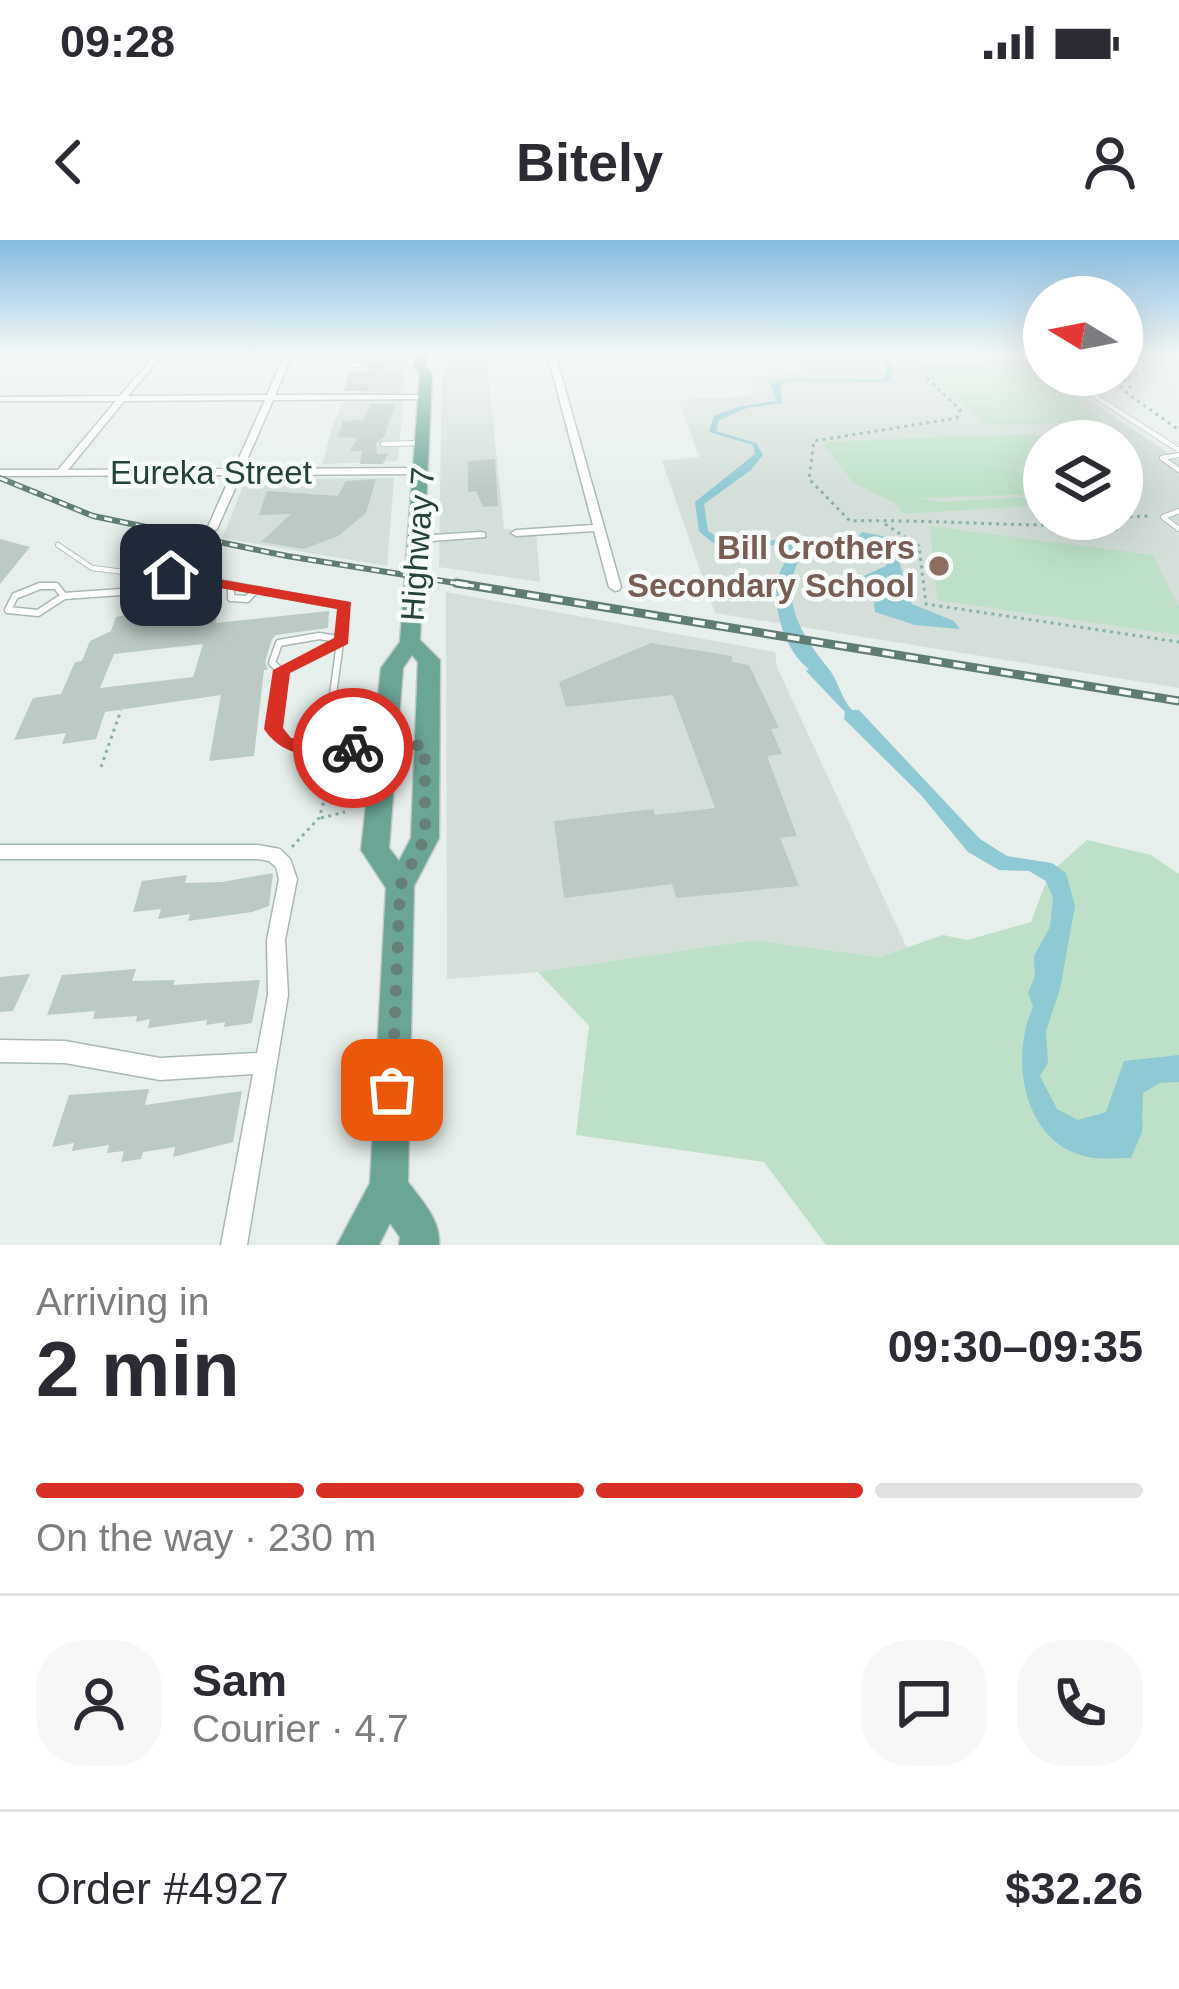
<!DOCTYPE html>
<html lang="en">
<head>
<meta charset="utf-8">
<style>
  :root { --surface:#fff; --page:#f7f7f7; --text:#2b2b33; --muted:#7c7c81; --line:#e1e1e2; --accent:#d93025 }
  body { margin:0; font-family:Arial,sans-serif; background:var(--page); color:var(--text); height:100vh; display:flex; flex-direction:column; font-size:45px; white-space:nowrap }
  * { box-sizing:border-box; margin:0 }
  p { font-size:39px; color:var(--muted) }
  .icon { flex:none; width:66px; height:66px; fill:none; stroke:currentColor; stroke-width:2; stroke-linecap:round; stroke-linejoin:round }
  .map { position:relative; height:1005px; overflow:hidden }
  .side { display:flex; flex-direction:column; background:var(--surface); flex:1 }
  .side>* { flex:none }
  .needle { width:78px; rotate:280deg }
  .fabs { position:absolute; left:1023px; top:36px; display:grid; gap:24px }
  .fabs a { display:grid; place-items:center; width:120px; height:120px; border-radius:50%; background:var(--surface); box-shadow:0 12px 48px #0002; font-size:60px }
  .pin { position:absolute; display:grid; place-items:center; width:102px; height:102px; color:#fff; margin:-51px; border-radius:24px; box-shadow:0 6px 18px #0006 }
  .courier { position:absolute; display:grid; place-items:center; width:120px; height:120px; margin:-60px; border:9px solid #d93025; border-radius:50%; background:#fff; color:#222; box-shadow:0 3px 15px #0007 }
  .head em { font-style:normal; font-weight:700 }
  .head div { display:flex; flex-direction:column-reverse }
  .head { display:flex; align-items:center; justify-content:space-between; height:204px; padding:0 36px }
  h1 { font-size:78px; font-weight:700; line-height:90px }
  .bar { display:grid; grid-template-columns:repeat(4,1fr); gap:18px 12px; align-content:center; height:144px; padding:0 36px }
  .bar i { height:15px; border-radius:9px; background:var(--line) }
  .bar .active { background:var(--accent) }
  .bar p { grid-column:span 4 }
  .line { display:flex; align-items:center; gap:30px; padding:0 36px; border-top:3px solid var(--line) }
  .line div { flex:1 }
  .round { display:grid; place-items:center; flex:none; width:126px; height:126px; border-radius:48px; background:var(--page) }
  .status { display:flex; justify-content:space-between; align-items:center; height:84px; padding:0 60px; background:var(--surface); direction:ltr }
  .status svg { height:33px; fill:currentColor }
  header { display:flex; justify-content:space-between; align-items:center; height:156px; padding:0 36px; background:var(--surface); font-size:54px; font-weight:700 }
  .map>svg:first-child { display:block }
  .built { fill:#d4dfda; fill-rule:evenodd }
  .green { fill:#bfe0c8 }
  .water { fill:#8ec9d4 }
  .building { fill:#bbcac4; fill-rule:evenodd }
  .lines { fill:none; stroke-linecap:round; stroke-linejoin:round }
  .lane-far1-casing { stroke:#a8b8b2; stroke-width:6 }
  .lane-casing { stroke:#a8b8b2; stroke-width:9 }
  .street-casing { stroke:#a8b8b2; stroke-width:3 }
  .primary-casing { stroke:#c2cac8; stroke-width:3 }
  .path { stroke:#86b3a5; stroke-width:3; stroke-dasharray:3 4.5; stroke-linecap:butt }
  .lane-far1 { stroke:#fff; stroke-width:4.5 }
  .lane { stroke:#fff; stroke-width:6 }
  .street { fill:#fff; fill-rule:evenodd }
  .primary { fill:#6aa596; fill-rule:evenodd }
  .rail-far1-casing { stroke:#5f7d75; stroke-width:6 }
  .rail-casing { stroke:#5f7d75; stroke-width:9 }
  .rail-far1 { stroke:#f7fbf9; stroke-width:3; stroke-dasharray:8; stroke-linecap:butt }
  .rail { stroke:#f7fbf9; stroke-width:4.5; stroke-dasharray:12; stroke-linecap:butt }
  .route { fill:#d93025 }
  .done { stroke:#687f78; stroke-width:12; stroke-dasharray:0 21.6 }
  .education-dot { fill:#8d6e63; stroke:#f7fbf9; stroke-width:4.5 }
  .labels { text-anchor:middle; stroke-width:9; stroke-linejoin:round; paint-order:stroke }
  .far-street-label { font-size:33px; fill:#24423a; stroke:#f7fbf9 }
  .far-education-label { font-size:33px; font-weight:bold; fill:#785e54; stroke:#f7fbf9; text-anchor:end }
</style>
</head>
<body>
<div class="status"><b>09:28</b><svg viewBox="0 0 49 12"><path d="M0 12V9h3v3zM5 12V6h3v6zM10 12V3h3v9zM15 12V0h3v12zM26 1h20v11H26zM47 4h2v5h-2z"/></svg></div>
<header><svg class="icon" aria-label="back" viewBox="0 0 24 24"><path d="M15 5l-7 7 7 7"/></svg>Bitely<svg class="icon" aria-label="person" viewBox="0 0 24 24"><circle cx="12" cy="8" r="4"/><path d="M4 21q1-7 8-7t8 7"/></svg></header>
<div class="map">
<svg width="1179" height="1005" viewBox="0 0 1179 1005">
  <rect width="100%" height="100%" fill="#e6efeb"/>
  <!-- built -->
  <path class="built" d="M368,113H408L398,221L322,224L335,178L350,153L364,152L372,128L363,127Z
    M458,113H486L504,289L536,292L540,342L439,327L442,123Z
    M790,114L1021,115L1044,135H1051L1179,220V448L715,373L662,221L699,217L679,160L753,156L752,136L806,134ZM1044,201H1122V279H1044Z
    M394,238L387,326L222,298L246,239Z
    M446,352L775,412L777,427L907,708L880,717L753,700L538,732L447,739Z"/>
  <!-- green -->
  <path class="green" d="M1016,120L1104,181L989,186L916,124Z
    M1027,194L1082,201H1041L1044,254L916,258L940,262L1044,256V265L903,274L895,263L854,243L821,202Z
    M930,286L1153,315L1179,367V395L937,360Z
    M1087,600L1151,615L1179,634V1005H826L764,922L576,895L589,786L538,732L753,700L880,717L943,695L967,700L1031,682L1049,634Z"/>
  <!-- water -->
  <path class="water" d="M879,113L893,122L891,142L786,141L780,146L782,163L747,168L719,180L716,191L756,203L763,215L751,230L704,264L708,291C747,318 766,288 797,307L801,316C777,360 803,396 828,428C839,441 840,457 852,470H859L980,599L1007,616L1052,623L1066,633L1075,666L1060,749L1046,791L1048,823L1040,836L1057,869L1078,880L1106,872L1124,821L1179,815V842L1160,843L1143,853L1142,892L1131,918C1116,918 1098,920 1084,916C1022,900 1010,817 1033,767L1028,753L1035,736L1034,716L1050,687L1053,658L1046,641L1029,631L999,630L968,612L921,555L844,479L845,472L806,431L809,429C780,408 763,343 790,316L789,309C753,294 738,330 699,291L695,262L755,214L753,205L709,192L714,176L738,167L777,161L770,145L780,140L884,139L887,121Z
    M862,292L892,298L912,364L954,381L960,389L915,385L875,372L874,362L859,351L857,339L886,326L885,318L854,303Z"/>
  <!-- building -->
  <path class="building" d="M386,116L382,135H403L399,151H344L349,133L366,131L370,117Z
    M370,164H395L384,197L376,203L377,214L388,213L383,224H360L362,211H350L357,198L338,197L343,181L364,180Z
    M495,219L498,266L483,267L476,251L468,252V221Z
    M376,239L366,273L338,296L304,309L261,302L291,274L259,275L267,251L338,256L346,241Z
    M0,299L30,307L0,344Z
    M219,351L216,383L329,371L328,388L276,395L272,399L265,422L268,430H264L254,516L209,521L221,455L105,472L96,499L62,504L66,493L14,500L33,458L61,454L75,422L82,421L90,401L111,391L116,377L185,363L187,356ZM203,404L193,437L100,448L114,414Z
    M651,403L732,416V422L749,425L779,488L771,489L782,514L767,516L797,596L780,598L799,646L676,658L672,644L564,658L554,581L653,569L655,575L715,568L673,455L566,467L559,442Z
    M273,633L269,666L252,672L188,681L190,674L158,679L161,669L133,672L142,641L187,635L185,643L222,642Z
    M136,729L132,741L175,740L173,745L260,740L252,783L224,787L225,782L206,785L207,780L148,788L150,779L136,782L137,776L93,779L95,771L47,775L62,735Z
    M30,734L13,771L0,772V737Z
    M149,849L145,865L242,851L233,902L173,917L175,907L143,912L141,919L121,922L124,911L107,913L109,905L72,911L74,903L52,907L69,855Z"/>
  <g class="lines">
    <!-- lane-far1 casing -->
    <g class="lane-far1-casing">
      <path id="lane-far1" d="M353,113L348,125H359
        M1027,113L1044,123
        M1062,135L1179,210
        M383,204L422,203
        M1179,215L1162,218L1179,230
        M1179,271L1163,277L1179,289
        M58,305L92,328L235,346
        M39,346H56
        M164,346L171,335"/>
    </g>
    <!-- lane casing -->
    <g class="lane-casing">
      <path id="lane" d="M218,343L345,366L329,484
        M231,345V358L247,359L255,351
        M40,346H56L64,356L38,373L8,370L15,356Z
        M64,356L163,349L166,343
        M341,401L281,431L274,489L284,503L308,509L377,507
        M281,431L272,423L279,403L319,396L338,399"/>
    </g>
    <!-- street casing -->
    <g class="street-casing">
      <path id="street" d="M157,113H164L128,156L267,155L286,113H293L275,155H425L429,157L425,159L273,160L243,229L421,228L426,231L421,234L241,235L217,289L212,292L207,289L231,235L0,236V230H58L116,161H0V157L120,156ZM265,160L234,229L68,230L124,161Z
        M547,113H555L621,347L619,350L615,351L609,347L594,291L516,296L511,293L516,290L593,285Z
        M481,292L485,293V297L418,302L413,299L418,296Z
        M0,605H258L280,609L290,619L297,639L285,700L288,755L247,1005H221L253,834L160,840L65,823L0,822V800L65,801L160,818L257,813L268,755L267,700L279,639L276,627L269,621L258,619H0Z"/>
    </g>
    <!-- primary casing -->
    <g class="primary-casing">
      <path id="primary" d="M416,113H427L426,127L432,134L420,400L440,420L439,598L414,646L408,942C422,961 441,980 439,1005H399L400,997L390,983L379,1005H337L370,943L386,648L361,610L381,428L400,402L420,134L414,127ZM412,415L418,422L411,598L399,621L389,608L403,428Z"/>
    </g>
    <!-- path -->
    <path class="path" d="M1110,135L1128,154L1179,190
      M927,138L960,170L957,178L814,201L809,239L850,281C937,279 1022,288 1109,284
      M1131,148L1124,140L1140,134
      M1034,269L1044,278
      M1122,277L1150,276
      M1103,279L1120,293
      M885,284L919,306L926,364L1179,402
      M101,527L121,470
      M321,578L345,572
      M292,607L319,578L335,525"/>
    <!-- lane-far1 -->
    <use href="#lane-far1" class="lane-far1"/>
    <!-- lane -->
    <use href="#lane" class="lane"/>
    <!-- street -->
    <use href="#street" class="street"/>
    <!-- primary -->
    <use href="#primary" class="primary"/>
    <!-- rail-far1 casing -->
    <g class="rail-far1-casing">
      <path id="rail-far1" d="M0,238L93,276L287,316L474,346"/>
    </g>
    <!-- rail casing -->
    <g class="rail-casing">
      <path id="rail" d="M456,343L1179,461"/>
    </g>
    <!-- rail-far1 -->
    <use href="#rail-far1" class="rail-far1"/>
    <!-- rail -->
    <use href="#rail" class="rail"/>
  </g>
  <!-- sky -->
  <linearGradient id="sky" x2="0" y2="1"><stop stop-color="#84bce0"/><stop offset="0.45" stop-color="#f4f8f6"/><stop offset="1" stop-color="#f4f8f6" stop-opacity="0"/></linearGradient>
  <rect width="1179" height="253" fill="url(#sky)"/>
  <!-- route -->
  <path class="route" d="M171,331L351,362L348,404L290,433L283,488L291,498L360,503V513C325,520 284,520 264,489L273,430L334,398L337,369L165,338V332Z"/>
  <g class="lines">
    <!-- done -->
    <path class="done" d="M353,508L425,505V598L400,646L392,850"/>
  </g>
  <!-- markers -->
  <circle class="education-dot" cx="939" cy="326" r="12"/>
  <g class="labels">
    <!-- far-street labels -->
    <g class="far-street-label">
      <text x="211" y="244">Eureka Street</text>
      <text transform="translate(417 304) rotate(-86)" y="12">Highway 7</text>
    </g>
    <!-- far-education labels -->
    <g class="far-education-label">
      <text x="915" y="319">Bill Crothers<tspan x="915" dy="38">Secondary School</tspan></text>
    </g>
  </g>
</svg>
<div class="fabs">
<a><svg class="needle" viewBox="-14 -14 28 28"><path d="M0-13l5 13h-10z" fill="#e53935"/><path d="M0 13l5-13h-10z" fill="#7c7c81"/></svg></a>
<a><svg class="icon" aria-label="layers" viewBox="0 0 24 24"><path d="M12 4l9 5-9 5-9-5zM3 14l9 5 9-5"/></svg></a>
</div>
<div class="pin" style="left:392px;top:850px;background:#ea580c"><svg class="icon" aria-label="bag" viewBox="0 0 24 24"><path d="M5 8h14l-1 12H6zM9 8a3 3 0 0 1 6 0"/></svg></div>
<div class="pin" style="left:171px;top:335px;background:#1f2937"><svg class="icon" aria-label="home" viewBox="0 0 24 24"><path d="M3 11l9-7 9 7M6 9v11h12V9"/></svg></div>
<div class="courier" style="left:353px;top:508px"><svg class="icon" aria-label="bike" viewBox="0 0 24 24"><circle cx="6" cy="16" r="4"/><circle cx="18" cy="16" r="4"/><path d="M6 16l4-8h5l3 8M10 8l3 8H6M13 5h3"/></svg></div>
</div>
<section class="side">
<div class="head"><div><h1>2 min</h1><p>Arriving in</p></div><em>09:30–09:35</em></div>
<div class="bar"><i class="active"></i><i class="active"></i><i class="active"></i><i></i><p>On the way · 230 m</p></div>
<div class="line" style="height:216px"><a class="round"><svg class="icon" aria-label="person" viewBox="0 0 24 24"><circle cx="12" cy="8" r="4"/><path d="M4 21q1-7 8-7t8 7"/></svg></a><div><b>Sam</b><p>Courier · 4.7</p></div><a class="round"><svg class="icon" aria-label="chat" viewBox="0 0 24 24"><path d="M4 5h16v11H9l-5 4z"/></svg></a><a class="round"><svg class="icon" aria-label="phone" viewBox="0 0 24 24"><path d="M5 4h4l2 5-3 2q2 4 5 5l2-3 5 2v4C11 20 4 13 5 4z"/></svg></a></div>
<div class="line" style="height:156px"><div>Order #4927</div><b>$32.26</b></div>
</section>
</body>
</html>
